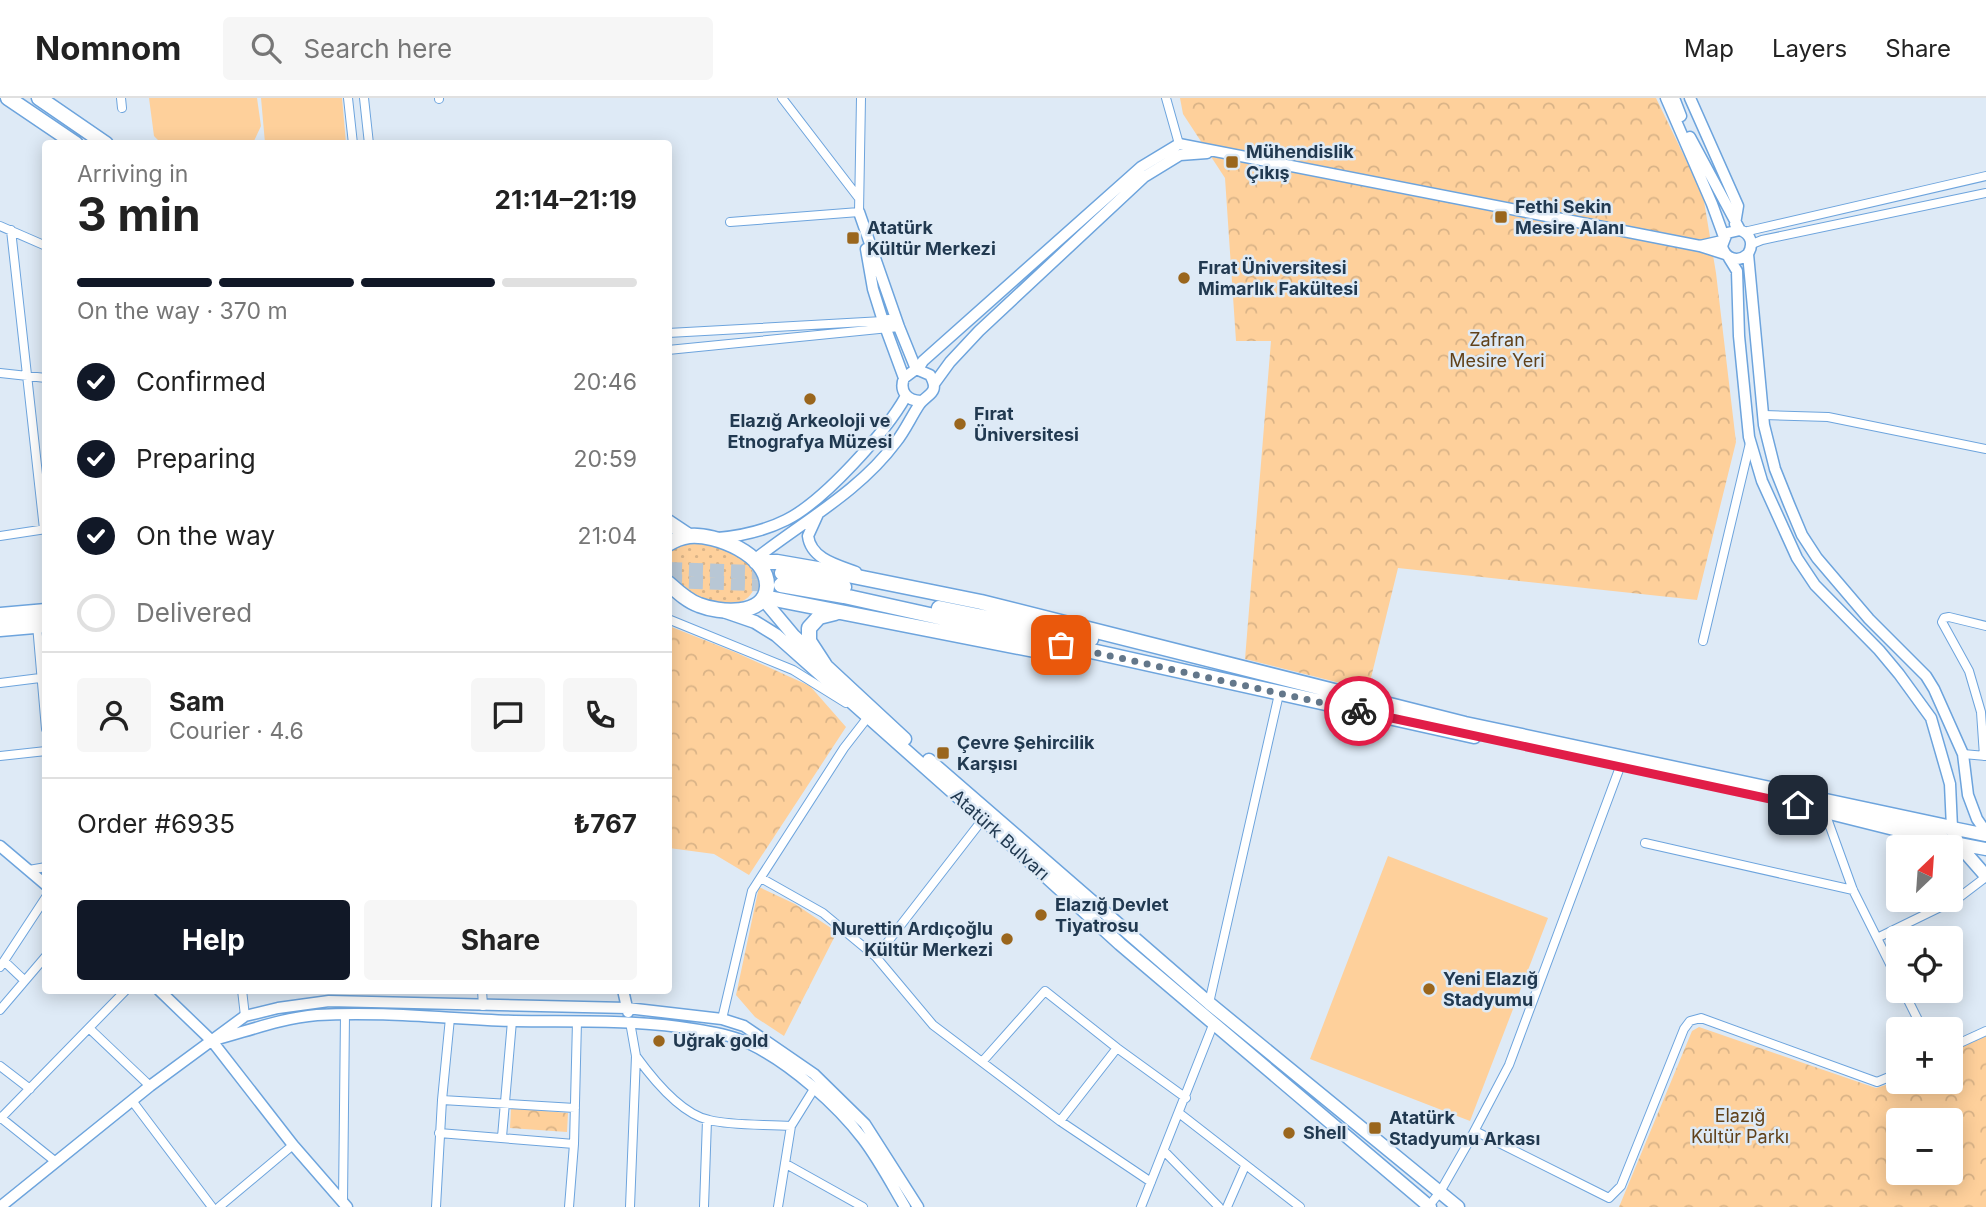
<!DOCTYPE html>
<html lang="en">
<head>
<meta charset="utf-8">
<style>
  :root { --surface:#fff; --page:#f6f6f6; --text:#222; --muted:#767676; --line:#e0e0e0; --accent:#111827 }
  body { margin:0; font-family:Inter,sans-serif; background:var(--page); color:var(--text); height:100vh; display:flex; flex-direction:column; font-size:26px; white-space:nowrap }
  * { box-sizing:border-box; margin:0 }
  p { font-size:23px; color:var(--muted) }
  .icon { flex:none; width:38px; height:38px; fill:none; stroke:currentColor; stroke-width:2; stroke-linecap:round; stroke-linejoin:round }
  .map { position:relative; flex:1; overflow:hidden }
  .panel { position:absolute; left:42px; top:42px; width:630px; height:854px; display:flex; flex-direction:column; background:var(--surface); border-radius:7px; box-shadow:0 4px 18px #0003 }
  .panel>* { flex:none }
  .needle { width:46px; rotate:25deg }
  .buttons { position:absolute; left:1886px; top:737px; display:grid; gap:14px }
  .buttons a { display:grid; place-items:center; width:77px; height:77px; border-radius:7px; background:var(--surface); box-shadow:0 4px 18px #0003; font-size:35px }
  .pin { position:absolute; display:grid; place-items:center; width:60px; height:60px; color:#fff; margin:-30px; border-radius:14px; box-shadow:0 4px 10px #0006 }
  .courier { position:absolute; display:grid; place-items:center; width:70px; height:70px; margin:-35px; border:5px solid #e11d48; border-radius:50%; background:#fff; color:#222; box-shadow:0 2px 9px #0007 }
  .head em { font-style:normal; font-weight:700 }
  .head div { display:flex; flex-direction:column-reverse }
  .head { display:flex; align-items:center; justify-content:space-between; height:119px; padding:0 35px }
  h1 { font-size:46px; font-weight:700; line-height:52px }
  .bar { display:grid; grid-template-columns:repeat(4,1fr); gap:10px 7px; align-content:center; height:84px; padding:0 35px }
  .bar i { height:9px; border-radius:5px; background:var(--line) }
  .bar .active { background:var(--accent) }
  .bar p { grid-column:span 4 }
  .line { display:flex; align-items:center; gap:18px; padding:0 35px; border-top:2px solid var(--line) }
  .line div { flex:1 }
  .round { display:grid; place-items:center; flex:none; width:74px; height:74px; border-radius:7px; background:var(--page) }
  ol { padding:0 35px; list-style:none }
  li { display:flex; align-items:center; gap:21px; height:77px }
  li p { margin-inline-start:auto }
  li .icon { padding:7px; border-radius:50%; background:var(--accent); color:#fff; stroke-width:4 }
  li:last-child { color:var(--muted) }
  li i { width:38px; height:38px; border:4px solid var(--line); border-radius:50% }
  .cta { display:flex; gap:14px; margin-top:auto; padding:14px 35px }
  .cta a { flex:1; height:80px; border-radius:7px; background:var(--accent); color:#fff; font-size:28px; font-weight:700; line-height:80px; text-align:center }
  .cta a+a { background:var(--page); color:var(--text) }
  header { display:flex; align-items:center; gap:42px; box-sizing:border-box; height:98px; padding:0 35px; background:var(--surface); border-bottom:2px solid var(--line) }
  header strong { font-size:33px }
  nav { display:flex; gap:38px; margin-inline-start:auto; font-size:24px }
  .search { width:490px; height:63px; background:var(--page); display:flex; align-items:center; gap:18px; box-sizing:border-box; padding:0 24px; border-radius:7px; color:var(--muted); font-size:26px }
  .map>svg:first-child { display:block }
  .grass { fill:url(#grass-dots) }
  .forest { fill:url(#forest-crowns); fill-rule:evenodd }
  .pitch { fill:#fed09b }
  .lines { fill:none; stroke-linecap:round; stroke-linejoin:round }
  .highway-tunnel { stroke:#b8c7d5; stroke-width:14; stroke-dasharray:14 7; stroke-linecap:butt }
  .street-casing { stroke:#6da4dd; stroke-width:10 }
  .secondary-casing { stroke:#6da4dd; stroke-width:13 }
  .primary-casing { stroke:#6da4dd; stroke-width:15 }
  .highway-casing { stroke:#6da4dd; stroke-width:17 }
  .street { stroke:#fff; stroke-width:8 }
  .secondary { stroke:#fff; stroke-width:10 }
  .primary { stroke:#fff; stroke-width:12 }
  .highway { stroke:#fff; stroke-width:14 }
  .done { stroke:#63778a; stroke-width:7; stroke-dasharray:0 12.6 }
  .route { stroke:#e11d48; stroke-width:9 }
  .poi-dot { fill:#9a661d; stroke:#deeaf6; stroke-width:2.5 }
  .labels { text-anchor:middle; stroke-width:5; stroke-linejoin:round; paint-order:stroke }
  .poi-label { font-size:18px; font-weight:bold; fill:#213950; stroke:#deeaf6; text-anchor:start }
  .park-label { font-size:18px; fill:#614119; stroke:#deeaf6 }
  .street-label { font-size:18px; fill:#213950; stroke:#deeaf6 }
</style>
</head>
<body>
<header>
<strong>Nomnom</strong>
<div class="search"><svg class="icon" aria-label="search" viewBox="0 0 24 24"><circle cx="10" cy="10" r="6"/><path d="M15 15l6 6"/></svg>Search here</div>
<nav><a>Map</a><a>Layers</a><a>Share</a></nav>
</header>
<div class="map">
<svg width="1986" height="1109" viewBox="0 0 1986 1109">
  <defs>
    <pattern id="grass-dots" width="8" height="8" patternUnits="userSpaceOnUse" patternTransform="scale(1.75)"><rect width="8" height="8" fill="#fed09b"/><path d="M2 2h.1M6 6h.1" fill="none" stroke="#d9b387" stroke-width="1.8" stroke-linecap="round"/></pattern>
    <pattern id="forest-crowns" width="20" height="18" patternUnits="userSpaceOnUse" patternTransform="scale(1.75)"><rect width="20" height="18" fill="#fed09b"/><path d="M2 6a3 3 0 1 1 6 0M12 15a3 3 0 1 1 6 0" fill="none" stroke="#d9b387"/></pattern>
  </defs>
  <rect width="100%" height="100%" fill="#deeaf6"/>
  <!-- grass -->
  <path class="grass" d="M686,443C692,443 697,442 703,443C722,445 760,465 755,488C752,497 746,503 737,505C704,514 634,466 686,443Z"/>
  <!-- forest -->
  <path class="forest" d="M1180,0H1656L1703,97L1716,175L1736,344L1697,502L1398,470L1368,592L1245,561L1271,243H1236L1225,80L1183,16Z
    M669,528L737,555L810,588L846,629L749,777L714,756L669,750Z
    M759,789L795,806L837,834L784,938L755,919L736,897Z
    M1699,929L1876,990L1899,983L1951,984V954L1986,938V1109H1619L1692,933ZM1951,1022V1074H1899V1022Z
    M511,1010L568,1015L567,1034L510,1030Z"/>
  <!-- pitch -->
  <path class="pitch" d="M149,0H257L261,28L253,45H161L154,38Z
    M261,0H342L346,45H265Z
    M1388,758L1548,820L1470,1023L1310,961Z"/>
  <g class="lines">
    <!-- highway-tunnel -->
    <path class="highway-tunnel" d="M668,471L782,475
      M668,483L779,487"/>
    <!-- street casing -->
    <g class="street-casing">
      <path id="street" d="M121,0L122,10
        M348,0L353,46
        M364,0L369,46
        M439,0V1
        M782,0L858,99
        M1166,0L1179,46
        M730,124L859,114L861,0
        M0,128L46,148
        M11,132L44,431
        M1744,134L1986,78
        M1752,146L1762,142L1986,95
        M668,235L883,223
        M668,252L899,229
        M0,275L46,280
        M1764,317L1828,319L1986,351
        M0,438L46,431
        M668,521L793,572L846,605
        M37,527L46,631
        M1703,543L1750,345
        M0,585L40,580
        M1963,656L1986,658
        M0,658L46,653
        M1984,658L1981,614L1969,573L1942,524L1944,520L1949,519L1986,528
        M1824,712L1853,792L1899,884
        M1645,745L1853,792
        M29,772L46,769
        M761,780L823,815L876,859L933,927L1060,1023L1151,1084
        M1877,840L1957,801L1986,779
        M876,859L983,721
        M4,863L24,882
        M0,869L46,799
        M242,892L245,918
        M482,892L483,908
        M1903,892L1922,930
        M1209,905L1279,596
        M0,912L46,858
        M722,921L752,793L844,650L868,619L866,618
        M630,924L636,958L630,1109
        M90,931L150,988
        M1951,949L1986,933
        M636,958C652,980 681,1016 709,1022C733,1028 765,1026 791,1028L778,1109
        M982,964L1045,893L1117,950L1186,1000
        M0,968L30,991
        M442,1002L575,1010
        M133,1004L212,1109
        M1179,1015L1300,1109
        M0,1019L56,1064
        M0,1021L126,892
        M1060,1023L1117,950
        M791,1028L814,991
        M1475,1033L1609,1100L1621,1088L1684,931L1690,923L1701,920L1877,984L1899,975
        M439,1035L574,1046
        M502,1039L512,923
        M1164,1053L1219,1109
        M786,1066L863,1109
        M343,1104L345,916
        M219,1109L293,1047
        M436,1109L442,1002L450,920
        M569,1109L574,1046L577,923
        M704,1109L707,1022
        M1141,1109L1213,927
        M1227,1109L1245,1068
        M1428,1109L1440,1094L1468,1045L1509,967L1620,669"/>
    </g>
    <!-- secondary casing -->
    <g class="secondary-casing">
      <path id="secondary" d="M1666,0L1712,106L1724,139
        M1674,0L1681,18
        M1690,0L1738,108L1735,126
        M1690,39L1740,132
        M859,114L899,229L916,271
        M1722,143L1700,148L1725,156
        M866,151L873,191L883,223
        M1748,156C1738,165 1725,161 1722,148L1727,135L1740,132C1751,136 1754,146 1748,156L1764,327L1775,371L1789,406L1802,437L1817,460L1869,521L1926,578L1934,591L1963,656L1968,697L1977,721L1986,734
        M1729,160L1737,173L1739,238L1749,339L1762,383L1797,460L1815,487L1879,552L1899,576L1931,620L1950,686L1952,730
        M889,222L883,223L904,280
        M918,271L923,263L1141,69L1179,46L1700,148
        M934,286L950,264L979,233L1144,79L1180,57L1207,55
        M818,416L808,438C811,461 837,467 856,474
        M718,440C740,438 766,432 786,422C823,404 886,334 906,298
        M754,462C802,424 859,394 896,344C905,333 911,319 919,307C926,296 941,296 930,277L916,271L904,280C899,293 907,303 921,303
        M0,748L46,787
        M159,892L212,943L293,1047L347,1109
        M623,892L628,914
        M214,942C248,933 282,920 317,917C383,913 449,921 514,923C576,924 638,921 699,932C716,935 735,938 750,946C790,965 837,1007 863,1041C879,1062 892,1087 905,1109
        M0,1109L150,988L245,918L278,910L329,903L627,910L722,921L744,928L814,976L865,1026L918,1109"/>
    </g>
    <!-- primary casing -->
    <g class="primary-casing">
      <path id="primary" d="M763,501L794,538L905,641
        M726,514L755,524L776,537L983,721L1120,846L1430,1109
        M929,662L1209,905L1458,1109
        M1952,730L1958,746L1986,778
        M1952,730L1986,737
        M1959,746L1986,751"/>
    </g>
    <!-- highway casing -->
    <g class="highway-casing">
      <path id="highway" d="M8,0L76,46
        M39,0L106,46
        M668,424L689,438
        M668,446C674,442 682,439 689,438C715,435 769,457 767,489C765,519 719,515 699,507C687,503 677,493 668,485
        M756,464H777L823,472L981,504L1465,626L1952,730
        M782,475L844,489
        M781,487L844,498L1474,638
        M764,499L1075,560
        M939,510L1091,541
        M0,517L46,513
        M0,531L46,527
        M824,566L809,543V530L819,519L835,515
        M1822,712L1958,746"/>
    </g>
    <!-- street -->
    <use href="#street" class="street"/>
    <!-- secondary -->
    <use href="#secondary" class="secondary"/>
    <!-- primary -->
    <use href="#primary" class="primary"/>
    <!-- highway -->
    <use href="#highway" class="highway"/>
  </g>
  <g class="lines">
    <!-- done -->
    <path class="done" d="M1061,547L1359,613"/>
    <!-- route -->
    <path class="route" d="M1359,613L1798,707"/>
  </g>
  <!-- markers -->
  <g class="poi-dot">
    <rect x="1225" y="57" width="14" height="14" rx="3.5"/>
    <rect x="1494" y="112" width="14" height="14" rx="3.5"/>
    <rect x="846" y="133" width="14" height="14" rx="3.5"/>
    <circle cx="1184" cy="180" r="7"/>
    <circle cx="810" cy="301" r="7"/>
    <circle cx="960" cy="326" r="7"/>
    <rect x="936" y="648" width="14" height="14" rx="3.5"/>
    <circle cx="1041" cy="817" r="7"/>
    <circle cx="1007" cy="841" r="7"/>
    <circle cx="1429" cy="891" r="7"/>
    <circle cx="659" cy="943" r="7"/>
    <rect x="1368" y="1023" width="14" height="14" rx="3.5"/>
    <circle cx="1289" cy="1035" r="7"/>
  </g>
  <g class="labels">
    <!-- poi labels -->
    <g class="poi-label">
      <text x="1246" y="60">Mühendislik<tspan x="1246" dy="21">Çıkış</tspan></text>
      <text x="1515" y="115">Fethi Sekin<tspan x="1515" dy="21">Mesire Alanı</tspan></text>
      <text x="867" y="136">Atatürk<tspan x="867" dy="21">Kültür Merkezi</tspan></text>
      <text x="1198" y="176">Fırat Üniversitesi<tspan x="1198" dy="21">Mimarlık Fakültesi</tspan></text>
      <text x="974" y="322">Fırat<tspan x="974" dy="21">Üniversitesi</tspan></text>
      <text x="810" y="329" text-anchor="middle">Elazığ Arkeoloji ve<tspan x="810" dy="21">Etnografya Müzesi</tspan></text>
      <text x="957" y="651">Çevre Şehircilik<tspan x="957" dy="21">Karşısı</tspan></text>
      <text x="1055" y="813">Elazığ Devlet<tspan x="1055" dy="21">Tiyatrosu</tspan></text>
      <text x="993" y="837" text-anchor="end">Nurettin Ardıçoğlu<tspan x="993" dy="21">Kültür Merkezi</tspan></text>
      <text x="1443" y="887">Yeni Elazığ<tspan x="1443" dy="21">Stadyumu</tspan></text>
      <text x="673" y="949">Uğrak gold</text>
      <text x="1389" y="1026">Atatürk<tspan x="1389" dy="21">Stadyumu Arkası</tspan></text>
      <text x="1303" y="1041">Shell</text>
    </g>
    <!-- park labels -->
    <g class="park-label">
      <text x="1497" y="248">Zafran<tspan x="1497" dy="21">Mesire Yeri</tspan></text>
      <text x="1740" y="1024">Elazığ<tspan x="1740" dy="21">Kültür Parkı</tspan></text>
    </g>
    <!-- street labels -->
    <g class="street-label">
      <text transform="translate(1000 737) rotate(42)" y="6">Atatürk Bulvarı</text>
    </g>
  </g>
</svg>
<div class="buttons">
<a><svg class="needle" viewBox="-14 -14 28 28"><path d="M0-13l5 13h-10z" fill="#e53935"/><path d="M0 13l5-13h-10z" fill="#767676"/></svg></a>
<a><svg class="icon" aria-label="locate" viewBox="0 0 24 24"><circle cx="12" cy="12" r="6"/><path d="M12 2v4M12 18v4M2 12h4M18 12h4"/></svg></a>
<a>+</a>
<a>−</a>
</div>
<div class="pin" style="left:1061px;top:547px;background:#ea580c"><svg class="icon" aria-label="bag" viewBox="0 0 24 24"><path d="M5 8h14l-1 12H6zM9 8a3 3 0 0 1 6 0"/></svg></div>
<div class="pin" style="left:1798px;top:707px;background:#1f2937"><svg class="icon" aria-label="home" viewBox="0 0 24 24"><path d="M3 11l9-7 9 7M6 9v11h12V9"/></svg></div>
<div class="courier" style="left:1359px;top:613px"><svg class="icon" aria-label="bike" viewBox="0 0 24 24"><circle cx="6" cy="16" r="4"/><circle cx="18" cy="16" r="4"/><path d="M6 16l4-8h5l3 8M10 8l3 8H6M13 5h3"/></svg></div>
<section class="panel">
<div class="head"><div><h1>3 min</h1><p>Arriving in</p></div><em>21:14–21:19</em></div>
<div class="bar"><i class="active"></i><i class="active"></i><i class="active"></i><i></i><p>On the way · 370 m</p></div>
<ol>
<li><svg class="icon" aria-label="check" viewBox="0 0 24 24"><path d="M5 12l5 5 9-10"/></svg>Confirmed<p>20:46</p></li>
<li><svg class="icon" aria-label="check" viewBox="0 0 24 24"><path d="M5 12l5 5 9-10"/></svg>Preparing<p>20:59</p></li>
<li><svg class="icon" aria-label="check" viewBox="0 0 24 24"><path d="M5 12l5 5 9-10"/></svg>On the way<p>21:04</p></li>
<li><i></i>Delivered</li>
</ol>
<div class="line" style="height:126px"><a class="round"><svg class="icon" aria-label="person" viewBox="0 0 24 24"><circle cx="12" cy="8" r="4"/><path d="M4 21q1-7 8-7t8 7"/></svg></a><div><b>Sam</b><p>Courier · 4.6</p></div><a class="round"><svg class="icon" aria-label="chat" viewBox="0 0 24 24"><path d="M4 5h16v11H9l-5 4z"/></svg></a><a class="round"><svg class="icon" aria-label="phone" viewBox="0 0 24 24"><path d="M5 4h4l2 5-3 2q2 4 5 5l2-3 5 2v4C11 20 4 13 5 4z"/></svg></a></div>
<div class="line" style="height:91px"><div>Order #6935</div><b>₺767</b></div>
<div class="cta"><a>Help</a><a>Share</a></div>
</section>
</div>
</body>
</html>
